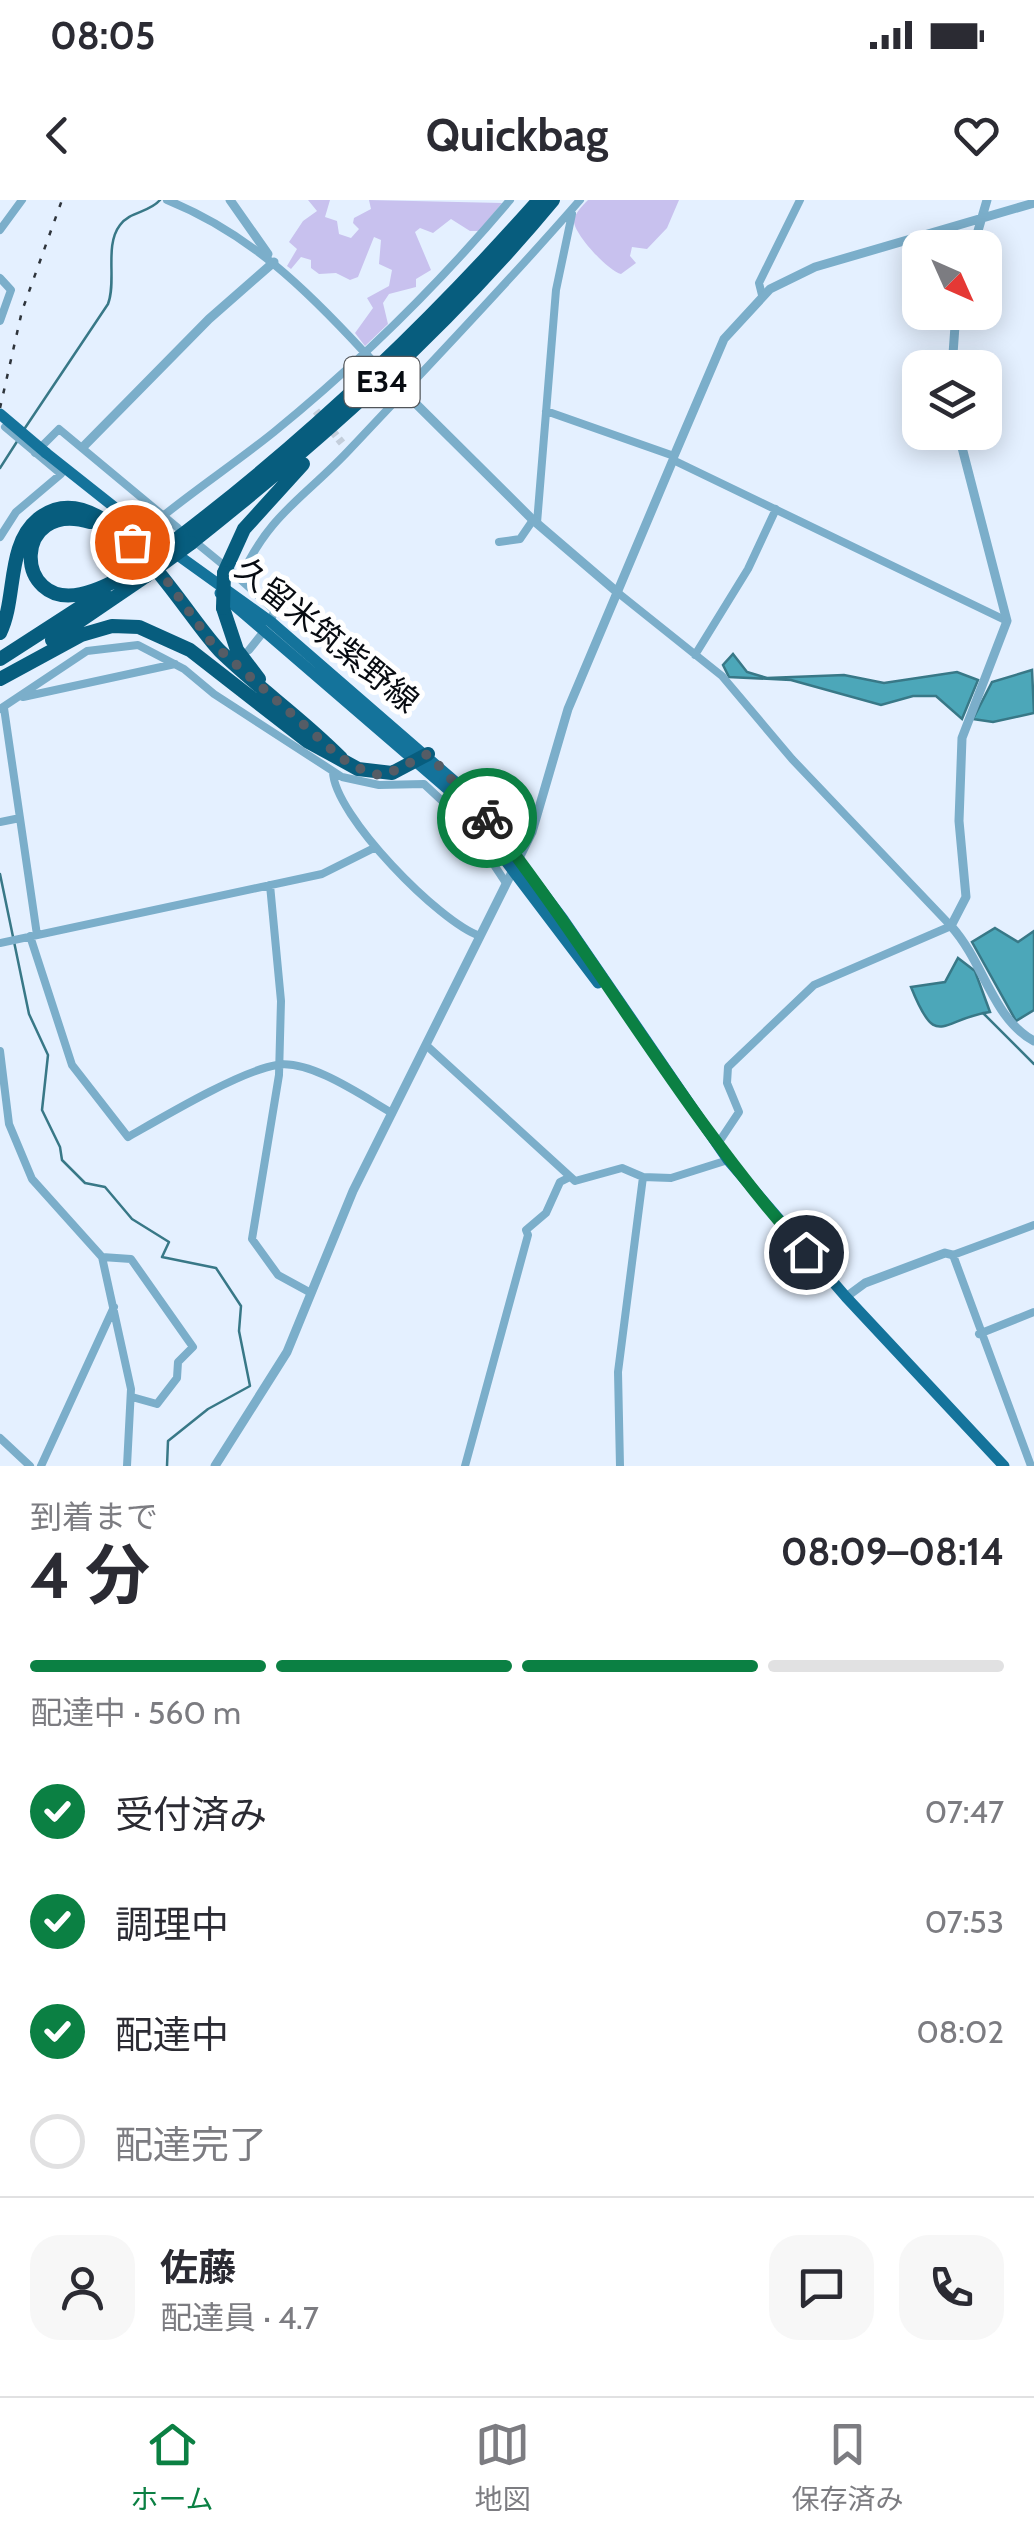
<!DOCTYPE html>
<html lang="ja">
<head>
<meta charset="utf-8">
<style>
  :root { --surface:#fff; --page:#f7f7f7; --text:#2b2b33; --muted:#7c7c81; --line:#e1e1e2; --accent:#0b8043 }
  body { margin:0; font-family:Cabin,"Noto Sans JP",sans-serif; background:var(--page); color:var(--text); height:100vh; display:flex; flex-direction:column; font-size:38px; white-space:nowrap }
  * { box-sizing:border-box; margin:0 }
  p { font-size:32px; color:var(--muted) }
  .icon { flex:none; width:55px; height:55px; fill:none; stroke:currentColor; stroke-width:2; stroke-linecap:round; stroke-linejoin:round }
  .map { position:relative; height:1266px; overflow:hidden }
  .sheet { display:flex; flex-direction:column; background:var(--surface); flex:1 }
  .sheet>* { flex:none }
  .needle { width:65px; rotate:135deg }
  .fabs { position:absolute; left:902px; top:30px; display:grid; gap:20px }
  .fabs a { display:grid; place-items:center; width:100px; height:100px; border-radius:20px; background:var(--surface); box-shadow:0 5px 25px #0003; font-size:50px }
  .pin { position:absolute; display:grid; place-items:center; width:85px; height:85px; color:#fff; margin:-42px; border:5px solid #fff; border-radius:50%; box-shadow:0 2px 10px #0007 }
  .courier { position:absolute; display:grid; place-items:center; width:100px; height:100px; margin:-50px; border:8px solid #0b8043; border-radius:50%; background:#fff; color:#222; box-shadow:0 2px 12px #0007 }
  .head em { font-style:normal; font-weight:700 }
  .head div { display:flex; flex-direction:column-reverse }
  .head { display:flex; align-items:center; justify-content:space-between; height:170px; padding:0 30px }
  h1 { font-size:65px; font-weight:700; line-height:75px }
  .bar { display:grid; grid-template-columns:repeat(4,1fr); gap:15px 10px; align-content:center; height:120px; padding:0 30px }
  .bar i { height:12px; border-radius:8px; background:var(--line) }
  .bar .on { background:var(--accent) }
  .bar p { grid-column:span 4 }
  .line { display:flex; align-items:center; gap:25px; padding:0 30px; border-top:2px solid var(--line) }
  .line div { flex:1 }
  .round { display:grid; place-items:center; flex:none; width:105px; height:105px; border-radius:30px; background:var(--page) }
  ol { padding:0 30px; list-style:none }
  li { display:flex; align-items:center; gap:30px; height:110px }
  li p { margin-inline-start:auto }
  li .icon { padding:10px; border-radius:50%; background:var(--accent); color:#fff; stroke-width:4 }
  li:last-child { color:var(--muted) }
  li i { width:55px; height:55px; border:5px solid var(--line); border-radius:50% }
  .status { display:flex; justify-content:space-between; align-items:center; height:70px; padding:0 50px; background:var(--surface); direction:ltr }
  .status svg { height:28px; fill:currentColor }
  header { display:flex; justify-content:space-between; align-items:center; height:130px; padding:0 30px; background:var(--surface); font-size:45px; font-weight:700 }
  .dock { display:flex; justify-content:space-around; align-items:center; height:140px; border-top:2px solid var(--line); background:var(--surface); font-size:28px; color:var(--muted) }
  .dock a { display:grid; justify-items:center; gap:5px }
  .dock .on { color:var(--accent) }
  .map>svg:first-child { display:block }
  .green { fill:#c8c1ee }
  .water { fill:#4ca7b9; stroke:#387887; stroke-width:2.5 }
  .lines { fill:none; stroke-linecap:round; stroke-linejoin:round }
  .stream { stroke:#387887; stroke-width:2.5 }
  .minor-tunnel { stroke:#c3cedb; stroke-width:8; stroke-dasharray:8 4; stroke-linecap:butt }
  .minor { stroke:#7baeca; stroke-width:8 }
  .tertiary { stroke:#7baeca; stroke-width:9 }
  .primary { stroke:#14739b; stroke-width:11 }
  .motorway { stroke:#075d7e; stroke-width:14 }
  .rail { stroke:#2e343b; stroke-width:2.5; stroke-dasharray:5 10; stroke-linecap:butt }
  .primary-bridge { stroke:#14739b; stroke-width:11 }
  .motorway-bridge { stroke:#075d7e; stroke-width:14 }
  .done { stroke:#555c65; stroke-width:10; stroke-dasharray:0 18 }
  .route { stroke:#0b8043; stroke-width:12 }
  .labels { text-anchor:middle; stroke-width:10; stroke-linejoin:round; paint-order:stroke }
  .shield { fill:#fff; stroke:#525559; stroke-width:2.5 }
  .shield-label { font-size:30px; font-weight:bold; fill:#080c12 }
  .street-label { font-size:32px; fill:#080c12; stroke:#fff }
</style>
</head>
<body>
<div class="status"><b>08:05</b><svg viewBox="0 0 49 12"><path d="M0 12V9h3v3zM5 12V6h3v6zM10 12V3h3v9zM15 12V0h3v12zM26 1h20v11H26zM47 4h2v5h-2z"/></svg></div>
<header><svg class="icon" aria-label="back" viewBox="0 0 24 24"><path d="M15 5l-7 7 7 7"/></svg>Quickbag<svg class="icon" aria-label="heart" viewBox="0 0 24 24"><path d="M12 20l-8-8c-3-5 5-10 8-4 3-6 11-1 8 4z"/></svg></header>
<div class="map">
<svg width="1034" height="1266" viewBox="0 0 1034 1266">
  <rect width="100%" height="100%" fill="#e4f0ff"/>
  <!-- green -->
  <path class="green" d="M308,0H330L325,17L337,21L339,34L351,38L359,29L353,23L354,18L371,9L369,0L502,3L479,31H470L451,19L433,33L420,28L415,32L431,70L416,79V87L389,94L383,103L388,124L365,146L355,133L373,108L367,98L389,86L392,70L379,64L381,40L374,37L358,77L350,80L336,73L319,74L311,68V60L301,57L291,69L287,66L297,49L289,42L303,21L317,11Z
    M588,0H679L667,28L647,49L632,47L630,56L636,63L621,74C608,71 572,32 574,20C575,13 583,5 588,0Z"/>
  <!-- water -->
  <path class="water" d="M733,454L747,472L767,478L844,475L884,483L957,472L978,480L962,519L936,496H913L881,505L791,480L729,477L723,465Z
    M1032,470L1034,513L993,522L973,519L992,482Z
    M995,728L1018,742L1034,731V810L1016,821L972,742Z
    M958,758L975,771L990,812C940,819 937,852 911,787L945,782Z"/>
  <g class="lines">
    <!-- stream -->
    <path class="stream" d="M25,228L108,104C117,80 104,46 120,25C130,11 149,13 160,0
      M0,268L18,240
      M0,674L29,814L48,855L42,910L60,947L62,960L85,983L105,987L132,1019L169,1042L162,1057L216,1068L241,1106L239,1131L250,1186L208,1209L168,1241L167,1266
      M983,813L1034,864"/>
    <!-- minor-tunnel -->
    <path class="minor-tunnel" d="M316,211L342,243"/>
    <!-- minor -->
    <path class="minor" d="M167,0C249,33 306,89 365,153
      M0,30L22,0
      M0,78L11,90L0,121
      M762,95L759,83L800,0
      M546,211L674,256L673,260L1007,421
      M35,253L59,229L178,328
      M163,316C199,287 238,261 274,232C360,162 439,84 510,0
      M537,323L556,90L572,14
      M0,337L16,312L61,274L5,227
      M499,342L520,339L533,320
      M199,345L221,363
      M231,371L274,410L271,422
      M240,379C269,313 306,297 352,247C429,165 507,84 580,0
      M617,392L722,476L792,559L951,726L814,785L728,867L727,883L739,912L717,945
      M249,450L265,430
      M695,455L748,369L776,309
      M23,497L175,464
      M4,508L37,735
      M0,509L87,451L138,445L184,469L214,494L342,577L379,585L424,584L467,624L506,683
      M333,572C334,615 440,723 480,736
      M0,622L20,618
      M270,685L281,801L279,875L252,1039L278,1075L311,1093
      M30,736L72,865L128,937C163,917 240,871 277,865C310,859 364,897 392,913
      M0,743L322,674L374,648
      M426,845L575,981L622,968L643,977L671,978L728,960
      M0,851L9,924L32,979L102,1057L131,1189L127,1266
      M102,1057L131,1059L193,1147L178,1162L177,1178L157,1204L132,1197
      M979,1134L1034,1112
      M0,1238L30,1266
      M41,1266L114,1107
      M465,1266L528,1035L526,1030L546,1013L560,982L570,977
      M620,1266L618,1172L643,977
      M1031,1266L953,1055L1034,1025"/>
    <!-- tertiary -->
    <path class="tertiary" d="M230,0L268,54
      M973,48L987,0
      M365,153L372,161
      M952,168L956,112
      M397,185L533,320L617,392
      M958,232L1007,421L962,538L959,621L966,697L951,726C985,764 992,818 1034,841
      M83,247L209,119L274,62
      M674,256L724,139L770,89L815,67L1034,3
      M846,1097L865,1083L945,1053L953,1055
      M215,1266L287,1152L353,991L532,632L568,509L673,260"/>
    <!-- primary -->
    <path class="primary" d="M46,253L152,337
      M147,333L271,422L467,592L563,719L728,960L846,1097L1004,1266
      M220,393L458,598L598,783"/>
    <!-- motorway -->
    <path class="motorway" d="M90,322C12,299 13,409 81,394C101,390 120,378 138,369
      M182,335C313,235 430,123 539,0
      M191,343C322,239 446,129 553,0
      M224,373L244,329L303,264
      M223,408L237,450L259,479
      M0,433C17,399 6,345 38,319C104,266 185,416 220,451C259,489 303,519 341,558
      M52,440L146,376
      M0,459L104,392
      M0,479L81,435L112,426L139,427L190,450L307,541L358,569L392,573L428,554"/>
    <!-- rail -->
    <path class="rail" d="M0,208L22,111L62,0"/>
    <!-- primary-bridge -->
    <path class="primary-bridge" d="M0,214L46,253"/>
    <!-- motorway-bridge -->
    <path class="motorway-bridge" d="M138,369L182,335
      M146,376L191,343
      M223,408L224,373"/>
  </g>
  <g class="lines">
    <!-- done -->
    <path class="done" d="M132,342L165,378L211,442L341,558L370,574L385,575L428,554L487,618"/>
    <!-- route -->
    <path class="route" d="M487,618C598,759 685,918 806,1052"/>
  </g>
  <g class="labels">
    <!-- shield labels -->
    <rect class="shield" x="344.5" y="157" width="75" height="50" rx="8"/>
    <g class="shield-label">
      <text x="382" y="192">E34</text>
    </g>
    <!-- street labels -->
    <g class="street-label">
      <text transform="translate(327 435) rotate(39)" y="11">久留米筑紫野線</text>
    </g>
  </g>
</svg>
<div class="fabs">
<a><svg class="needle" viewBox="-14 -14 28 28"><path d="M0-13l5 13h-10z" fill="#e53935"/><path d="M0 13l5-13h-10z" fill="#7c7c81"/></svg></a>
<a><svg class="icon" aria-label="layers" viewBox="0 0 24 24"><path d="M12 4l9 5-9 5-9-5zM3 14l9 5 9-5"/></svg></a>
</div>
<div class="pin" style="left:132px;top:342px;background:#ea580c"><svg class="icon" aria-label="bag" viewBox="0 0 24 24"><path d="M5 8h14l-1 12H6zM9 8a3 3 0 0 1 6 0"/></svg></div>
<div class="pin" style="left:806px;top:1052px;background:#1f2937"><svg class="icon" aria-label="home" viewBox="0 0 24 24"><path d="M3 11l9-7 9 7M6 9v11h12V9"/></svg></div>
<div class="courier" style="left:487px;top:618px"><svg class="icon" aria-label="bike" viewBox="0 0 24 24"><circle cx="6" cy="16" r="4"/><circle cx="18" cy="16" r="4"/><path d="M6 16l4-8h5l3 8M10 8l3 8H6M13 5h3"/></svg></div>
</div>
<section class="sheet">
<div class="head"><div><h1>4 分</h1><p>到着まで</p></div><em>08:09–08:14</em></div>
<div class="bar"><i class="on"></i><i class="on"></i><i class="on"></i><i></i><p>配達中 · 560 m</p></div>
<ol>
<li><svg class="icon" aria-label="check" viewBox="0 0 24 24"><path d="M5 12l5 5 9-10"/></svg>受付済み<p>07:47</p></li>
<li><svg class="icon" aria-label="check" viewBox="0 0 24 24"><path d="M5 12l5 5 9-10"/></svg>調理中<p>07:53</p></li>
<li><svg class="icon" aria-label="check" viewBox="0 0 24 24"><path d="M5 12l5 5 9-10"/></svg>配達中<p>08:02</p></li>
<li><i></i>配達完了</li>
</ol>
<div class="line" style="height:180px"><a class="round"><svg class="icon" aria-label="person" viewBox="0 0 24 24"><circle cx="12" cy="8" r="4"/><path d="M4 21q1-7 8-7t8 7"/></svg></a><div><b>佐藤</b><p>配達員 · 4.7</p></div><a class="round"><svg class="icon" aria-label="chat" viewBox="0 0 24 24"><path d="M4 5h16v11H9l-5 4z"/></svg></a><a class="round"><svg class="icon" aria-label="phone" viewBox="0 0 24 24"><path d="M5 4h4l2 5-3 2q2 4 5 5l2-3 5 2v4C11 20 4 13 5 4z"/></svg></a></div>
</section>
<nav class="dock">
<a class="on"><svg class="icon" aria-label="home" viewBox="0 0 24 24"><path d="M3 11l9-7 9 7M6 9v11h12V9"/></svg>ホーム</a>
<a><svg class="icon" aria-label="map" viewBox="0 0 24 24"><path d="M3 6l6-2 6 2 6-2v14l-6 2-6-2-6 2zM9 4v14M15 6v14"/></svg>地図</a>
<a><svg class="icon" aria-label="saved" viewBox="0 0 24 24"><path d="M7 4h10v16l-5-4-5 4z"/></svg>保存済み</a>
</nav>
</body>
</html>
